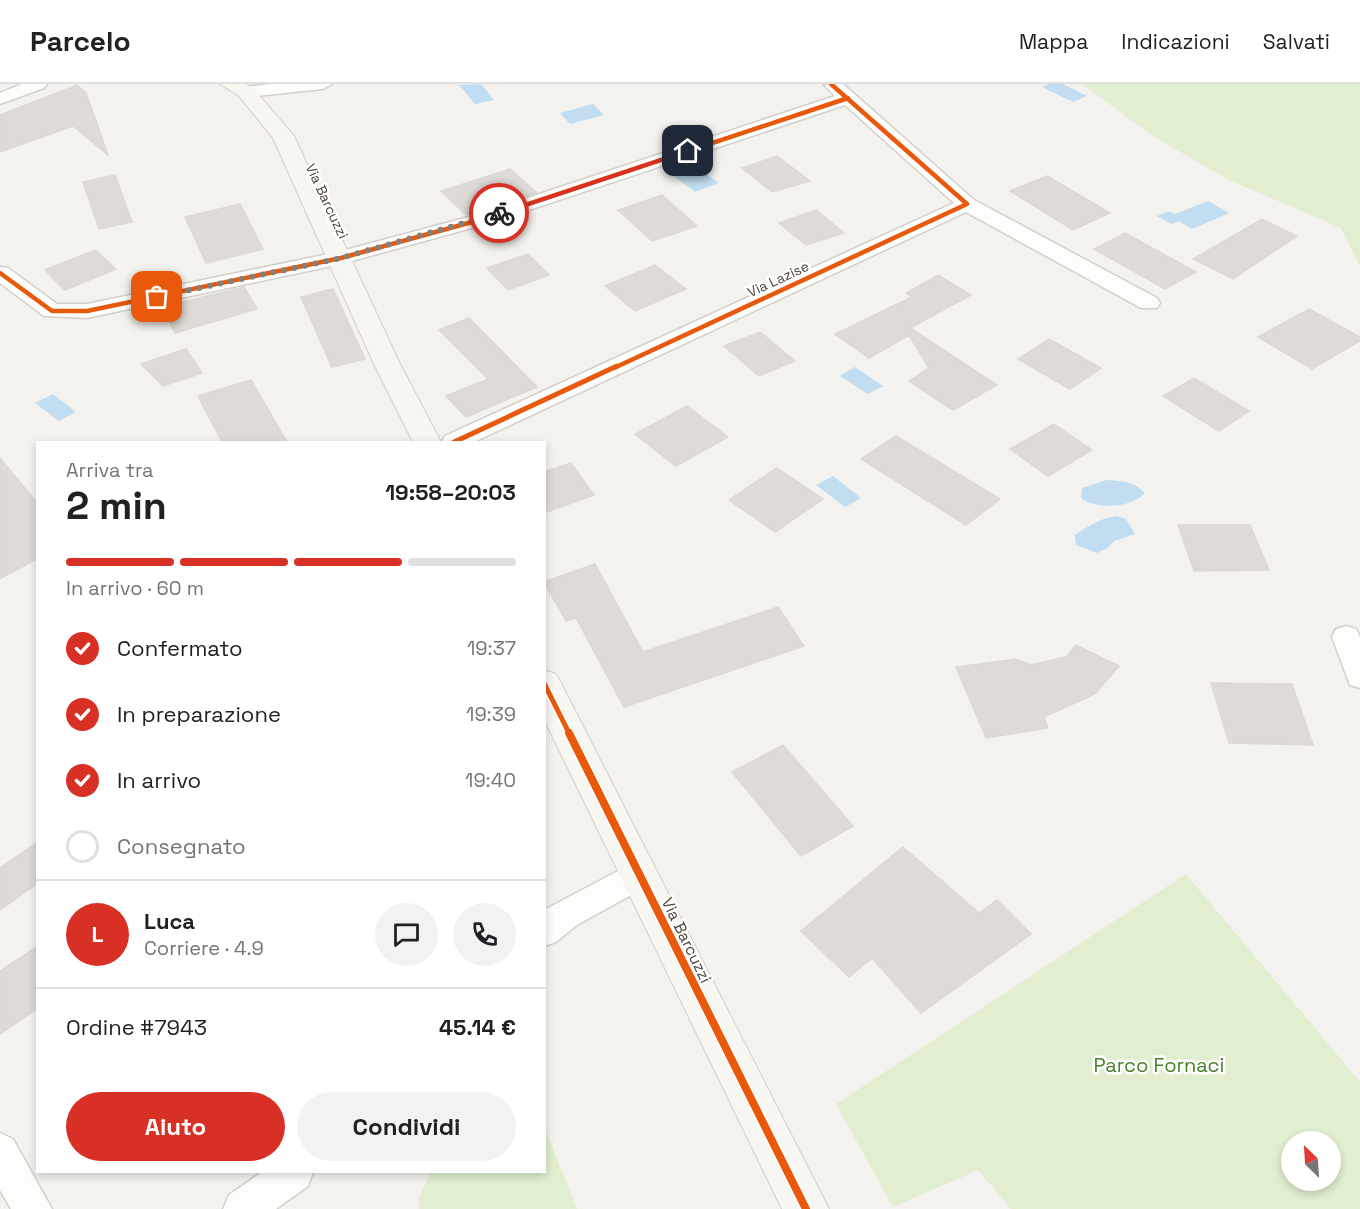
<!DOCTYPE html>
<html lang="it">
<head>
<meta charset="utf-8">
<style>
  :root { --surface:#fff; --page:#f2f2f2; --text:#202124; --muted:#757577; --line:#e0e0e0; --accent:#d93025 }
  body { margin:0; font-family:"Space Grotesk",sans-serif; background:var(--page); color:var(--text); height:100vh; display:flex; flex-direction:column; font-size:22px; white-space:nowrap }
  * { box-sizing:border-box; margin:0 }
  p { font-size:20px; color:var(--muted) }
  .icon { flex:none; width:33px; height:33px; fill:none; stroke:currentColor; stroke-width:2; stroke-linecap:round; stroke-linejoin:round }
  .map { position:relative; flex:1; overflow:hidden }
  .drawer { position:absolute; left:36px; top:357px; width:510px; height:732px; display:flex; flex-direction:column; background:var(--surface); border-radius:0px; box-shadow:0 3px 9px #0003 }
  .drawer>* { flex:none }
  .needle { width:39px; rotate:335deg }
  .buttons { position:absolute; left:1281px; top:1047px; display:grid; gap:12px }
  .buttons a { display:grid; place-items:center; width:60px; height:60px; border-radius:50%; background:var(--surface); box-shadow:0 3px 9px #0003; font-size:30px }
  .pin { position:absolute; display:grid; place-items:center; width:51px; height:51px; color:#fff; margin:-26px; border-radius:12px; box-shadow:0 3px 9px #0006 }
  .courier { position:absolute; display:grid; place-items:center; width:60px; height:60px; margin:-30px; border:4px solid #d93025; border-radius:50%; background:#fff; color:#222; box-shadow:0 2px 8px #0007 }
  .headline em { font-style:normal; font-weight:800 }
  .headline div { display:flex; flex-direction:column-reverse }
  .headline { display:flex; align-items:center; justify-content:space-between; height:102px; padding:0 30px }
  h1 { font-size:39px; font-weight:800; line-height:45px }
  .bar { display:grid; grid-template-columns:repeat(4,1fr); gap:9px 6px; align-content:center; height:72px; padding:0 30px }
  .bar i { height:8px; border-radius:4px; background:var(--line) }
  .bar .active { background:var(--accent) }
  .bar p { grid-column:span 4 }
  .line { display:flex; align-items:center; gap:15px; padding:0 30px; border-top:2px solid var(--line) }
  .line div { flex:1 }
  .round { display:grid; place-items:center; flex:none; width:63px; height:63px; border-radius:32px; background:var(--page) }
  ol { padding:0 30px; list-style:none }
  li { display:flex; align-items:center; gap:18px; height:66px }
  li p { margin-inline-start:auto }
  li .icon { padding:6px; border-radius:50%; background:var(--accent); color:#fff; stroke-width:4 }
  li:last-child { color:var(--muted) }
  li i { width:33px; height:33px; border:3px solid var(--line); border-radius:50% }
  .action { display:flex; gap:12px; margin-top:auto; padding:12px 30px }
  .action a { flex:1; height:69px; border-radius:36px; background:var(--accent); color:#fff; font-size:24px; font-weight:800; line-height:69px; text-align:center }
  .action a+a { background:var(--page); color:var(--text) }
  header { display:flex; align-items:center; gap:36px; box-sizing:border-box; height:84px; padding:0 30px; background:var(--surface); border-bottom:2px solid var(--line) }
  header strong { font-size:28px }
  nav { display:flex; gap:33px; margin-inline-start:auto; font-size:21px }
  .map>svg:first-child { display:block }
  .green { fill:#e1eecf; fill-rule:evenodd }
  .water { fill:#c0ddf1 }
  .building { fill:#dedbd6; stroke:#dcd9d4; stroke-width:1.5 }
  .lines { fill:none; stroke-linecap:round; stroke-linejoin:round }
  .street-casing { stroke:#d2d0cb; stroke-width:3 }
  .secondary-casing { stroke:#d3cfc5; stroke-width:2 }
  .street { fill:#fdfdfc; fill-rule:evenodd }
  .secondary { fill:#f7f6f1; fill-rule:evenodd }
  .cycleway-far2-casing { stroke:#fff; stroke-width:8 }
  .cycleway-far1-casing { stroke:#fff; stroke-width:9 }
  .cycleway-casing { stroke:#fff; stroke-width:11 }
  .cycleway-far2 { stroke:#e8590c; stroke-width:4.5 }
  .cycleway-far1 { stroke:#e8590c; stroke-width:5 }
  .cycleway { stroke:#e8590c; stroke-width:8 }
  .route { fill:#d93025 }
  .done { stroke:#868178; stroke-width:6; stroke-dasharray:0 10.8 }
  .labels { text-anchor:middle; stroke-width:5; stroke-linejoin:round; paint-order:stroke }
  .far-street-label { font-size:14px; fill:#4b4439; stroke:#fff }
  .street-label { font-size:16px; fill:#4b4439; stroke:#fff }
  .near-park-label { font-size:20px; fill:#4a7f2a; stroke:#fff }
</style>
</head>
<body>
<header>
<strong>Parcelo</strong>
<nav><a>Mappa</a><a>Indicazioni</a><a>Salvati</a></nav>
</header>
<div class="map">
<svg width="1360" height="1125" viewBox="0 0 1360 1125">
  <rect width="100%" height="100%" fill="#f4f2ee"/>
  <!-- green -->
  <path class="green" d="M1082,0H1360V183L1341,144L1229,96L1151,51Z
    M1186,790L1360,998V1125H1011L978,1086L893,1123L836,1020ZM1292,1058H1330V1096H1292Z
    M545,1045L577,1125H419V1113L431,1088H544Z"/>
  <!-- water -->
  <path class="water" d="M481,0L494,16L475,20L459,1Z
    M1048,0H1063L1087,12L1073,18L1042,3Z
    M593,20L604,31L570,40L560,29Z
    M690,78L719,99L695,108L667,87Z
    M1208,117L1229,129L1192,145L1179,137L1171,140L1157,132L1169,127L1175,130Z
    M855,283L883,302L868,310L840,292Z
    M53,310L76,328L59,337L35,319Z
    M833,392L861,414L845,423L816,401Z
    M1106,396C1122,397 1133,397 1145,409C1132,424 1096,426 1081,414L1082,404Z
    M1117,432L1126,435L1135,450L1114,457L1108,464L1097,469L1076,461L1075,451C1086,443 1103,433 1117,432Z"/>
  <!-- building -->
  <path class="building" d="M77,1L86,9L108,71L73,42L0,68V31Z
    M777,72L810,97L772,108L742,84Z
    M510,85L537,109L466,131L441,107Z
    M115,91L132,138L99,145L83,98Z
    M1047,92L1110,129L1073,146L1010,107Z
    M662,111L697,142L652,157L618,126Z
    M240,120L263,165L206,179L185,133Z
    M816,126L844,149L806,161L779,139Z
    M1262,135L1297,152L1233,195L1193,175Z
    M1125,149L1196,188L1165,205L1094,165Z
    M95,166L116,185L65,206L45,186Z
    M528,170L549,191L508,206L487,184Z
    M655,181L686,205L635,227L605,202Z
    M938,191L971,211L910,244L997,301L953,326L909,297L929,284L909,251L869,274L835,250L912,213L906,209Z
    M244,203L257,225L175,249L162,223Z
    M333,205L365,275L332,283L301,213Z
    M1309,225L1360,253V257L1312,285L1258,253Z
    M469,234L537,303L466,333L446,312L488,295L439,246Z
    M760,248L795,277L759,292L724,262Z
    M1049,255L1101,284L1070,305L1018,275Z
    M186,265L202,289L163,302L141,280Z
    M1194,294L1249,327L1219,347L1163,312Z
    M251,296L287,358H222L198,312Z
    M687,322L728,353L676,382L635,350Z
    M1054,340L1092,366L1048,392L1010,365Z
    M896,352L1000,415L966,441L861,375Z
    M0,374L38,420V474L0,495Z
    M571,379L594,411L544,429V388Z
    M777,384L823,415L775,448L729,416Z
    M1178,441H1250L1269,486L1194,487Z
    M595,480L643,568L778,523L804,562L624,623L576,534L566,537L544,498Z
    M1076,561L1119,582L1095,610L1044,633L1048,644L986,654L956,583L1016,575L1031,581L1066,573Z
    M1211,599L1292,600L1313,661L1229,659Z
    M783,661L853,742L801,772L732,688Z
    M38,758V799L0,826V784Z
    M903,763L979,829L997,816L1031,850L921,929L872,874L849,893L801,847Z
    M38,862V924L0,950V887Z"/>
  <g class="lines">
    <!-- street casing -->
    <g class="street-casing">
      <path id="street" d="M22,0H47L44,4L0,20V9Z
        M271,0H332L323,5L246,13L237,8L246,3Z
        M843,0L974,116L1157,214L1160,219L1157,224H1141L966,128L474,358H442L445,352L954,119L845,21L490,139L341,180L87,234L44,232L0,199V183L8,184L57,220H87L338,168L476,131L835,12L824,1Z
        M1346,542L1356,545L1360,553V604L1350,601L1332,553L1336,545Z
        M639,776L651,780L655,790L651,800L577,841L556,858L544,862V826Z
        M0,1049L13,1055L52,1125H11L0,1106Z
        M262,1088H313L308,1102L276,1125H223L229,1111Z"/>
    </g>
    <!-- secondary casing -->
    <g class="secondary-casing">
      <path id="secondary" d="M220,0H246L253,4L294,52L400,280L441,358H413L374,280L273,54L239,12Z
        M544,586L556,590L561,599L829,1125H782L544,635Z"/>
    </g>
    <!-- street -->
    <use href="#street" class="street"/>
    <!-- secondary -->
    <use href="#secondary" class="secondary"/>
    <!-- cycleway-far2 casing -->
    <g class="cycleway-far2-casing">
      <path id="cycleway-far2" d="M0,189L52,227H87L341,174L483,135L848,14
        M614,284L967,120L831,0"/>
    </g>
    <!-- cycleway-far1 casing -->
    <g class="cycleway-far1-casing">
      <path id="cycleway-far1" d="M454,358L617,282
        M544,599L570,651"/>
    </g>
    <!-- cycleway casing -->
    <g class="cycleway-casing">
      <path id="cycleway" d="M569,649L806,1125"/>
    </g>
    <!-- cycleway-far2 -->
    <use href="#cycleway-far2" class="cycleway-far2"/>
    <!-- cycleway-far1 -->
    <use href="#cycleway-far1" class="cycleway-far1"/>
    <!-- cycleway -->
    <use href="#cycleway" class="cycleway"/>
  </g>
  <!-- route -->
  <path class="route" d="M688,65L691,68L502,131L496,129Z"/>
  <g class="lines">
    <!-- done -->
    <path class="done" d="M157,213L341,174L499,129"/>
  </g>
  <g class="labels">
    <!-- far-street labels -->
    <g class="far-street-label">
      <text transform="translate(327 117) rotate(65)" y="5">Via Barcuzzi</text>
      <text transform="translate(778 195) rotate(-25)" y="5">Via Lazise</text>
    </g>
    <!-- street labels -->
    <g class="street-label">
      <text transform="translate(687 856) rotate(64)" y="6">Via Barcuzzi</text>
    </g>
    <!-- near-park labels -->
    <g class="near-park-label">
      <text x="1159" y="988">Parco Fornaci</text>
    </g>
  </g>
</svg>
<div class="buttons">
<a><svg class="needle" viewBox="-14 -14 28 28"><path d="M0-13l5 13h-10z" fill="#e53935"/><path d="M0 13l5-13h-10z" fill="#757577"/></svg></a>
</div>
<div class="pin" style="left:157px;top:213px;background:#ea580c"><svg class="icon" aria-label="bag" viewBox="0 0 24 24"><path d="M5 8h14l-1 12H6zM9 8a3 3 0 0 1 6 0"/></svg></div>
<div class="pin" style="left:688px;top:67px;background:#1f2937"><svg class="icon" aria-label="home" viewBox="0 0 24 24"><path d="M3 11l9-7 9 7M6 9v11h12V9"/></svg></div>
<div class="courier" style="left:499px;top:129px"><svg class="icon" aria-label="bike" viewBox="0 0 24 24"><circle cx="6" cy="16" r="4"/><circle cx="18" cy="16" r="4"/><path d="M6 16l4-8h5l3 8M10 8l3 8H6M13 5h3"/></svg></div>
<section class="drawer">
<div class="headline"><div><h1>2 min</h1><p>Arriva tra</p></div><em>19:58–20:03</em></div>
<div class="bar"><i class="active"></i><i class="active"></i><i class="active"></i><i></i><p>In arrivo · 60 m</p></div>
<ol>
<li><svg class="icon" aria-label="check" viewBox="0 0 24 24"><path d="M5 12l5 5 9-10"/></svg>Confermato<p>19:37</p></li>
<li><svg class="icon" aria-label="check" viewBox="0 0 24 24"><path d="M5 12l5 5 9-10"/></svg>In preparazione<p>19:39</p></li>
<li><svg class="icon" aria-label="check" viewBox="0 0 24 24"><path d="M5 12l5 5 9-10"/></svg>In arrivo<p>19:40</p></li>
<li><i></i>Consegnato</li>
</ol>
<div class="line" style="height:108px"><b class="round" style="background:var(--accent);color:#fff">L</b><div><b>Luca</b><p>Corriere · 4.9</p></div><a class="round"><svg class="icon" aria-label="chat" viewBox="0 0 24 24"><path d="M4 5h16v11H9l-5 4z"/></svg></a><a class="round"><svg class="icon" aria-label="phone" viewBox="0 0 24 24"><path d="M5 4h4l2 5-3 2q2 4 5 5l2-3 5 2v4C11 20 4 13 5 4z"/></svg></a></div>
<div class="line" style="height:78px"><div>Ordine #7943</div><b>45.14 €</b></div>
<div class="action"><a>Aiuto</a><a>Condividi</a></div>
</section>
</div>
</body>
</html>
